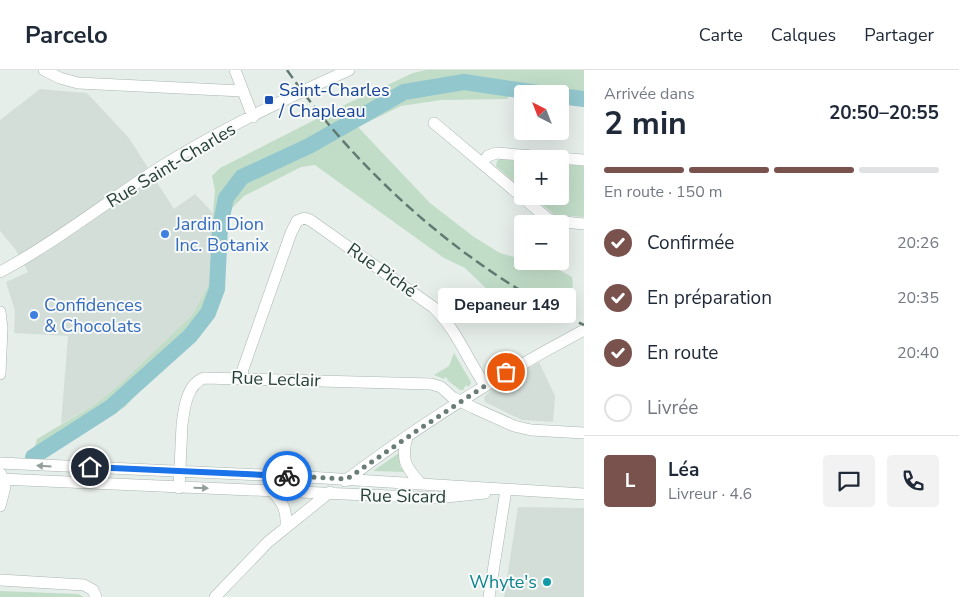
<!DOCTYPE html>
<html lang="fr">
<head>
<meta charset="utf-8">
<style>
  :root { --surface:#fff; --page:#f2f2f3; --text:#1f2937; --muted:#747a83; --line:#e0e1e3; --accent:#79524e }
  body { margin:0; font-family:"Nunito Sans",sans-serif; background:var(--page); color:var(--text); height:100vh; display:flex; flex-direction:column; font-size:19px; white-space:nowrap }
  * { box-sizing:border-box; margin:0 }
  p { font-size:16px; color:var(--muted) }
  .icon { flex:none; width:28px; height:28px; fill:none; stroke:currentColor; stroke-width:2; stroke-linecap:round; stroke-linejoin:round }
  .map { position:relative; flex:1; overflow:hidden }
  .details { display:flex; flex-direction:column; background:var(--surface); width:375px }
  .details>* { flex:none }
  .needle { width:32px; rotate:318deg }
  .tools { position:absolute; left:514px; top:15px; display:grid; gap:10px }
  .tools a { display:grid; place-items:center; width:55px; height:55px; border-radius:5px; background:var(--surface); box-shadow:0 5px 20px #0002; font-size:25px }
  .pin { position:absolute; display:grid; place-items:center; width:42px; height:42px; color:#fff; margin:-21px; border:2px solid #fff; border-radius:50%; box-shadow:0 1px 5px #0007 }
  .courier { position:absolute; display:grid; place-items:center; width:50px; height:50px; margin:-25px; border:4px solid #1a73e8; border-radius:50%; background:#fff; color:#222; box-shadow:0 1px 6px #0007 }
  .bubble { position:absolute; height:35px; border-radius:5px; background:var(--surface); box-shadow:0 5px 20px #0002; font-size:16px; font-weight:700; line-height:35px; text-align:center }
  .head em { font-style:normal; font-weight:700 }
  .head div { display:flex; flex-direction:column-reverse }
  .head { display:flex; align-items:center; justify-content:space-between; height:85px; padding:0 20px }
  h1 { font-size:32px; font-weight:700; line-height:38px }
  .bar { display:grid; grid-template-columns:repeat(4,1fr); gap:8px 5px; align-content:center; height:60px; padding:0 20px }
  .bar i { height:6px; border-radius:4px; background:var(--line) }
  .bar .current { background:var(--accent) }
  .bar p { grid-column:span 4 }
  .line { display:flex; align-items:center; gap:12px; padding:0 20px; border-top:1px solid var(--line) }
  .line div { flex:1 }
  .round { display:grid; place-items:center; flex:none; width:52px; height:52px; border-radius:5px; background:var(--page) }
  ol { padding:0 20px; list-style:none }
  li { display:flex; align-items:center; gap:15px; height:55px }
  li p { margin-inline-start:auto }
  li .icon { padding:5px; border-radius:50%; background:var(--accent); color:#fff; stroke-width:4 }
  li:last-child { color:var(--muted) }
  li i { width:28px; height:28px; border:2px solid var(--line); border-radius:50% }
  header { display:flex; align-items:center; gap:30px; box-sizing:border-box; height:70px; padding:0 25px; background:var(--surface); border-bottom:1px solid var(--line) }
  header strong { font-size:24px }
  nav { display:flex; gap:28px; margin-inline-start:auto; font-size:18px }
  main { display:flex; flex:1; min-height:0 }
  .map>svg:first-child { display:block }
  .built { fill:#d4ded9 }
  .green { fill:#c1ddc8 }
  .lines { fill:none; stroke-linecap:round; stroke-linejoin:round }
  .river { stroke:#93c7ce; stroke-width:16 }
  .minor-casing { stroke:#a9b6b1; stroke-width:12 }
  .minor { stroke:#fff; stroke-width:11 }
  .rail { stroke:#617a72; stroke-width:2.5; stroke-dasharray:10 5; stroke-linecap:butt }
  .oneway { fill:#929f9b }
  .done { stroke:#697c76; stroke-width:5; stroke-dasharray:0 9 }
  .route { stroke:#1a73e8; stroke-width:6 }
  .transit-dot { fill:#1a4fb4; stroke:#f7faf8; stroke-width:2 }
  .shop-dot { fill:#3f7fe0; stroke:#f7faf8; stroke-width:2 }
  .culture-dot { fill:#0f9aa8; stroke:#f7faf8; stroke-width:2 }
  .labels { text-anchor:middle; stroke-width:4; stroke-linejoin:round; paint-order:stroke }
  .transit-label { font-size:18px; fill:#164399; stroke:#f7faf8; text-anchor:start }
  .street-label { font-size:18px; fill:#263f37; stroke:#f7faf8 }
  .shop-label { font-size:18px; fill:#366cbe; stroke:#f7faf8; text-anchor:start }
  .culture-label { font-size:18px; fill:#0d838f; stroke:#f7faf8; text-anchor:end }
</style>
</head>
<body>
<header>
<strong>Parcelo</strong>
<nav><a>Carte</a><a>Calques</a><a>Partager</a></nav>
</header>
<main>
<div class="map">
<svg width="584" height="527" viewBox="0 0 584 527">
  <rect width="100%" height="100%" fill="#e6eeea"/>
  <!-- built -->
  <path class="built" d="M40,19L87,23L129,68L174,139L195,124L213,143L215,174L216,193L212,209L192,245L119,315L94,335L61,354L68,266L14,263L15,241L6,212L28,202L15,179L0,161V50Z
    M539,292L555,326L553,352L522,350L485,332L484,327L489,322Z
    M518,437L584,438V527H504Z"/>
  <!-- green -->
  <path class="green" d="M426,0H584V32L560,29V24H525L511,22L507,29L441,30L401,36L358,57L430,133L474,167L500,183L522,189V191C540,191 557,198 572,207L573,217L560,227L534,235L512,232L494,226L465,198L444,188L319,98L315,95L301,97L244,126L230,140L225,158L224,206L215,237L207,257L196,271L153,306L125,337L51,378L43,380L35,376L37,369L94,335L119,315L192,245L212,209L216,193L213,143L215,121L212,106L220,98L340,37L413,3Z
    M501,89L522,91V119L496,96L497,91Z
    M560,94L584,96V147L555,145L531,126H560Z
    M454,283L471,312L470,315L468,317L466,315L463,320H460L447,310L448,309L445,307L444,309L434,305L449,296Z
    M399,383L400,396L404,402L373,401Z
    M0,521L78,524L84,527H0Z"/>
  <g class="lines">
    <!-- river -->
    <path class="river" d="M560,26L584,29
      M33,387L111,337L190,266L208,243L217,219L220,157L226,128L242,107L309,76L404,22L464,12L545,24"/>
    <!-- minor casing -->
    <g class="minor-casing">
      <path id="minor" d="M44,0L60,8L78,13L242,21
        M235,0L253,47
        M434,53L547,148L554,151L584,154
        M482,93L488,86L496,83L584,90
        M0,202C56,172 106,132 159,98C219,60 284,29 349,0
        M0,242L2,258L0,304
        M241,309L243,299L291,163L297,151L304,148L310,150L433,237C458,261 466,288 485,315
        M407,367C401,390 405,396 420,413
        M0,393L307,407L584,424
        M0,409L436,428L485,423
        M345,411C420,354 501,304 584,260
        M179,418L182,355C184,338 187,314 204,308L431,314L441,317L452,327L474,338L514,356L531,360L584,363
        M272,421C283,433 287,440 286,456
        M0,436L5,417L1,404
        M0,510L84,515L93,520L96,527
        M215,527L268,472L330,422
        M489,527L506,420"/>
    </g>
    <!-- minor -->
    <use href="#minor" class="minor"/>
    <!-- rail -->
    <path class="rail" d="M287,0C360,105 468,200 584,255"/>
  </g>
  <!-- one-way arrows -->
  <defs><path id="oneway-solid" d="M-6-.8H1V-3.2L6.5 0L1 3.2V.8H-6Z" transform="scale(1.25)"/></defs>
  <g class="oneway">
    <use href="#oneway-solid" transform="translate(44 396) rotate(-177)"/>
    <use href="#oneway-solid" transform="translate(201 418) rotate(2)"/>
  </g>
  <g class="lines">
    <!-- done -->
    <path class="done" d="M287,406L347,409L418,360L506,302"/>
    <!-- route -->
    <path class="route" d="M90,397L287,406"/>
  </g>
  <!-- markers -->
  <rect class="transit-dot" x="264" y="25" width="10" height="10" rx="2.5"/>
  <g class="shop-dot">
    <circle cx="165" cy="164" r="5"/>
    <circle cx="34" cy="245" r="5"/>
  </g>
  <circle class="culture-dot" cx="547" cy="512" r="5"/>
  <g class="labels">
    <!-- transit labels -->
    <g class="transit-label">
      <text x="279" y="26">Saint-Charles<tspan x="279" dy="21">/ Chapleau</tspan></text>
    </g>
    <!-- street labels -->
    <g class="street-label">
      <text transform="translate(171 95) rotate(-31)" y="6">Rue Saint-Charles</text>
      <text transform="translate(382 200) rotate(35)" y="6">Rue Piché</text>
      <text transform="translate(276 309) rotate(2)" y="6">Rue Leclair</text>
      <text transform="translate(403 426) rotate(1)" y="6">Rue Sicard</text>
    </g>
    <!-- shop labels -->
    <g class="shop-label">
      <text x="175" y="160">Jardin Dion<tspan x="175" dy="21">Inc. Botanix</tspan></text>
      <text x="44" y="241">Confidences<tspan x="44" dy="21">&amp; Chocolats</tspan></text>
    </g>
    <!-- culture labels -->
    <g class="culture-label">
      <text x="537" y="518">Whyte's</text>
    </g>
  </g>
</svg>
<div class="tools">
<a><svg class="needle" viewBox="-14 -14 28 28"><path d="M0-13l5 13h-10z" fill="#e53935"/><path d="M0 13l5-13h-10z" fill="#747a83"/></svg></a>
<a>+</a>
<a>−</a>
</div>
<div class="pin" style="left:506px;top:302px;background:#ea580c"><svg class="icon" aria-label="bag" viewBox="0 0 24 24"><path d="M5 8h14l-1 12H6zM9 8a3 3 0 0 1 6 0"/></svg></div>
<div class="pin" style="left:90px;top:397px;background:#1f2937"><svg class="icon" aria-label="home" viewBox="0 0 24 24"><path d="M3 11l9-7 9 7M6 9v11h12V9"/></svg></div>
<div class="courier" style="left:287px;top:406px"><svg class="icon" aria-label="bike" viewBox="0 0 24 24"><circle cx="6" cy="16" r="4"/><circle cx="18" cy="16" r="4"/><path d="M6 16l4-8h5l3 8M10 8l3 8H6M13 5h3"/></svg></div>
<div class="bubble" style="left:438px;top:218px;width:138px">Depaneur 149</div>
</div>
<section class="details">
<div class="head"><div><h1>2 min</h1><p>Arrivée dans</p></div><em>20:50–20:55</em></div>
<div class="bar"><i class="current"></i><i class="current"></i><i class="current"></i><i></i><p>En route · 150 m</p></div>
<ol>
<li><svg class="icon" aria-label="check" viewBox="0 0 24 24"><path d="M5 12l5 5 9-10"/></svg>Confirmée<p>20:26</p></li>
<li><svg class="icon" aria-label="check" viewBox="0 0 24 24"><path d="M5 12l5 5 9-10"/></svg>En préparation<p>20:35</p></li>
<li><svg class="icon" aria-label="check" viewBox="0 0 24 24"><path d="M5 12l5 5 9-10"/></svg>En route<p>20:40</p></li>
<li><i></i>Livrée</li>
</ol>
<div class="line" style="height:90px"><b class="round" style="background:var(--accent);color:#fff">L</b><div><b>Léa</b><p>Livreur · 4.6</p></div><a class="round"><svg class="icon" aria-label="chat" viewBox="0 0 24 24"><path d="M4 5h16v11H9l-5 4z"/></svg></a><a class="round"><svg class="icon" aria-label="phone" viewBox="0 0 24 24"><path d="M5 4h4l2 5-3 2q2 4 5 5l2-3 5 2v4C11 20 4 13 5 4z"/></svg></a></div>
</section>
</main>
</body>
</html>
